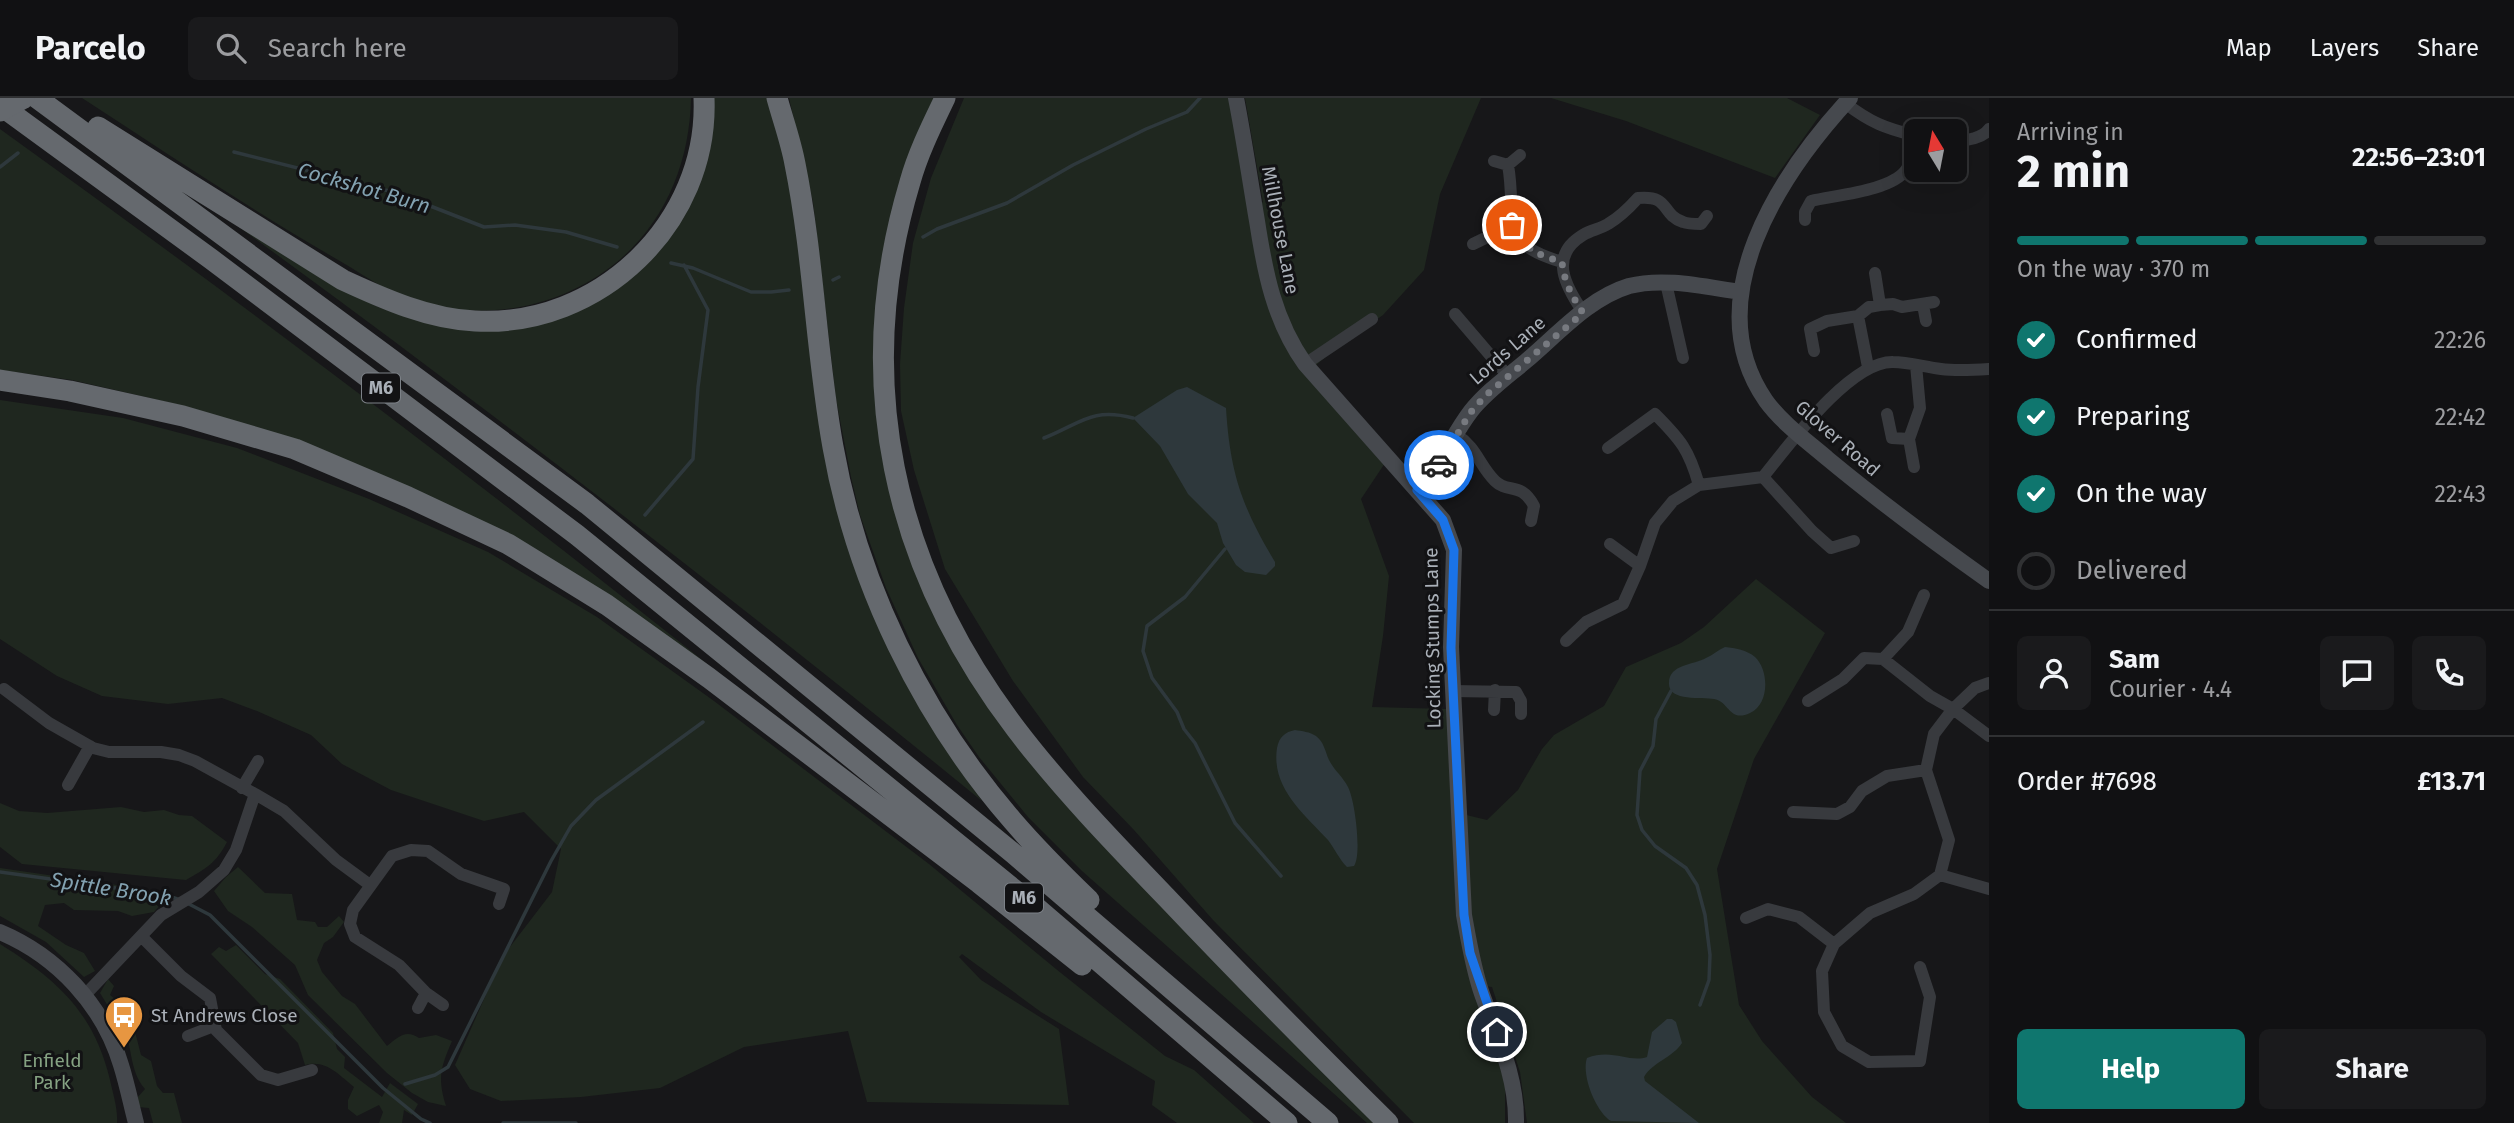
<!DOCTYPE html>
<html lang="en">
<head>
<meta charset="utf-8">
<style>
  :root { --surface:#111113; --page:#1a1a1c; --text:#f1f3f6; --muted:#9c9da0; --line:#303133; --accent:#0f766e }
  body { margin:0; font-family:"Fira Sans",sans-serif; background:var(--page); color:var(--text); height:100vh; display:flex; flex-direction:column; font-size:26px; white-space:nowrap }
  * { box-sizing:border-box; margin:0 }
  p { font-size:23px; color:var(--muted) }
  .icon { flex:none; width:38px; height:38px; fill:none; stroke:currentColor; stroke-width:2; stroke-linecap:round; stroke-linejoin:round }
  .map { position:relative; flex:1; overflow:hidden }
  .drawer { display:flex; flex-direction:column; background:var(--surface); width:525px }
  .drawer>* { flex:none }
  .needle { width:46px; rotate:350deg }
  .buttons { position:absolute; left:1904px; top:21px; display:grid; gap:14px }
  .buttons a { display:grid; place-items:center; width:63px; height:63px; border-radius:10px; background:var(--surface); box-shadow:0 7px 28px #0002,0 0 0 2px var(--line); font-size:35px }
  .pin { position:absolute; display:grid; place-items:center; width:60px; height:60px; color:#fff; margin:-30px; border:4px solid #fff; border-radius:50%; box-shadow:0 2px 7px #0007 }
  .courier { position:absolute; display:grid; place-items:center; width:70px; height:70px; margin:-35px; border:5px solid #1a73e8; border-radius:50%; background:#fff; color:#222; box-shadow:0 2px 9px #0007 }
  .overview em { font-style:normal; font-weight:700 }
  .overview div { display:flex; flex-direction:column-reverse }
  .overview { display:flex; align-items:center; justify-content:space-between; height:119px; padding:0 28px }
  h1 { font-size:46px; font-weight:700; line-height:52px }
  .bar { display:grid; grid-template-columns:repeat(4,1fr); gap:10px 7px; align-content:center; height:84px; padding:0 28px }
  .bar i { height:9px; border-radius:5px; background:var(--line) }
  .bar .active { background:var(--accent) }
  .bar p { grid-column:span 4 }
  .line { display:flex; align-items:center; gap:18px; padding:0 28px; border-top:2px solid var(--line) }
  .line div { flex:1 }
  .round { display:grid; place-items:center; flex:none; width:74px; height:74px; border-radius:10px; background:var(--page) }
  ol { padding:0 28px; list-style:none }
  li { display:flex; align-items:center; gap:21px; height:77px }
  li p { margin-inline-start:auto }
  li .icon { padding:7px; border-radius:50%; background:var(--accent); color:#fff; stroke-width:4 }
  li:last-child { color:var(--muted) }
  li i { width:38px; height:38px; border:4px solid var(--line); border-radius:50% }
  .primary-button { display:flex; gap:14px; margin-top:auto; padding:14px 28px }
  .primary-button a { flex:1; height:80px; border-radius:10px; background:var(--accent); color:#fff; font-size:28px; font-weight:700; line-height:80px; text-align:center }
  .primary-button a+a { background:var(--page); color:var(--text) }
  header { display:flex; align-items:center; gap:42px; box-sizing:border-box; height:98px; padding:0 35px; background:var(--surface); border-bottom:2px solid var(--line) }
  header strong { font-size:33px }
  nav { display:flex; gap:38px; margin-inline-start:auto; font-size:24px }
  .search { width:490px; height:63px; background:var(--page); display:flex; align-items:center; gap:18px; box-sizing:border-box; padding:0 24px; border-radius:10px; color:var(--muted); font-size:26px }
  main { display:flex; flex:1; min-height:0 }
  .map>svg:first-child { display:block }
  .green { fill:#1f271f }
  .water { fill:#2e383c }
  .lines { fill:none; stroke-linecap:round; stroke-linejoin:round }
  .stream { stroke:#2e383c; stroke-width:3.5 }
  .street { stroke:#383a3e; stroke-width:12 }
  .secondary { stroke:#46494e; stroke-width:16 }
  .highway { stroke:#65696e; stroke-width:21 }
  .highway-bridge { stroke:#65696e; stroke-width:21 }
  .done { stroke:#777a80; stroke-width:7; stroke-dasharray:0 12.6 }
  .route { stroke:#1a73e8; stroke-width:9 }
  .labels { text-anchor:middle; stroke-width:6; stroke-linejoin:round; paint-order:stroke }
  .shield { fill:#121214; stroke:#7c8187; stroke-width:2 }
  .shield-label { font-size:18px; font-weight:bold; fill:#aab0b8 }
  .street-label { font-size:19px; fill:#aab0b8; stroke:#121214 }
  .poi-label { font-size:19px; fill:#aab0b8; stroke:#121214; text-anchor:start }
  .park-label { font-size:19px; fill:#85a282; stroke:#121214 }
  .water-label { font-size:21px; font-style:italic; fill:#83a2b1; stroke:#121214 }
</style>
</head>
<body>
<header>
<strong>Parcelo</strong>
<div class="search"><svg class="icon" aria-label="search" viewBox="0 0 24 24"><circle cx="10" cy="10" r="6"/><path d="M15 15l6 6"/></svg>Search here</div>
<nav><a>Map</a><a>Layers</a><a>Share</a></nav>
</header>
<main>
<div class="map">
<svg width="1989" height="1025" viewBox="0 0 1989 1025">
  <rect width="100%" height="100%" fill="#171719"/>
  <!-- green -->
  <path class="green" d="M82,0H691C690,63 666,123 617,164C564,207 498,221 432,208C395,201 365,177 333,159C247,109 165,54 82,0Z
    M711,0H773L793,89L828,357L960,672L982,703C737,503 488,310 232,124L378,209L434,227L511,230L661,145Z
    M789,0H937L897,92L884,155V347L991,605L1379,1025H1367L1082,773L1028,719L979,659L957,627L918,560L886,490L860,417L851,379L836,301L813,104Z
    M964,0H1230L1249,110L1263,104L1245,0H1481L1440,96L1424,172L1383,217L1330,255L1307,275L1385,365L1361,401L1389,478L1383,538L1372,609L1447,611L1454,714L1487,722L1518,692L1542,651L1554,637L1604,608L1626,569L1681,545L1704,529L1756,481L1825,535L1754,661L1717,771L1739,907L1762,943L1812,999L1846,1025H1527L1520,974L1492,889L1475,887L1505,986V1025H1414L1213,822L1134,732L1083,679L1013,583L945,471L914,372L901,313L900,266L904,210L913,145L931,80Z
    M1551,0H1787L1820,17L1775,80L1626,23Z
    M0,31C252,212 499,399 741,593L534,455L167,304L72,282L0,272Z
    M0,302L123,320L237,350L369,401L488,454L597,519L714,603L929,766L1056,871L1165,958L1194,972L1254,1025H1177L1152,1007L1155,983L1041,914L962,856L959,859L981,882L1059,931L1069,1007L867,1004L848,933L744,949L660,990L581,999L501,1003L470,991L455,967L503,858L552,794L561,751L524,714L484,723L391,692L342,666L311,637L257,613L222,600L168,606L102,598L57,578L0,541Z
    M0,705L19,713L47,715L121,709L144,714L164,712L179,717L192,718L227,744C216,765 207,770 186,782L22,766L0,749Z
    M238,769L265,795L292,796L297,822L315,824L318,829H327L339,818L344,824L333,839L324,845L317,862L322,874L342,898L355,906L387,948C398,939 406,931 419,940L436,937L452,943C441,969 437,979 446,1008L428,1004L412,995L387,975L308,897L295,867L252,829L228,813L214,793L226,779Z
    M0,770L144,791L167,799L154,814L132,818L118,813L74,812L64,805L45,807L38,828L66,847L84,855L95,873L84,879L46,844L0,818Z
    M0,846C56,881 94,914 110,982C113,996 118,1011 117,1025H0Z
    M236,847L265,876L280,881L333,935L337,951L345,959L344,970L382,999L390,985L418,1006L412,1017L404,1012L402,1025H379L383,1014L379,1007L357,1018L348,1011V1002L354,989C339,977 326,961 305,967L298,945L211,856L219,849L226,853Z
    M108,881L114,888L110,897L121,906L133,909V926L141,957L151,963L157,988L163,995H174L182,1025H153L149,1010L138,1009L137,1000L145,991C129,973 132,945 123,925L117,923L100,895Z"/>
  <!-- water -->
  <path class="water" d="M1187,289L1226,310C1230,375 1242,409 1275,464V468L1266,477L1245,474L1236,467L1223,445L1217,425L1188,396L1160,348L1133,320L1177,292Z
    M1725,549C1735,550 1747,552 1755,559C1769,572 1770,606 1750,615C1729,625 1729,603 1714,601C1702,599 1668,604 1669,585C1669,566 1694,567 1706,560C1713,557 1718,552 1725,549Z
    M1295,632C1302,633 1310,634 1316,638C1324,644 1325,653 1329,662C1334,672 1343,679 1348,689C1355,702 1362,757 1354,768L1347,769C1339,761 1335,751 1328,742C1304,716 1271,690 1277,650C1279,639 1285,634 1295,632Z
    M1667,921H1672L1676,924L1682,945C1672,960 1653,964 1644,979L1645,983L1699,1025L1611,1023C1596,1014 1581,977 1587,960C1612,950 1629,965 1647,959L1652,934Z"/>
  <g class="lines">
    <!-- stream -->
    <path class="stream" d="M234,54L397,95L484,129L515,127L566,134L617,149
      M0,69L18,55
      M923,139L937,131L1007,105L1073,67L1146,31L1187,14L1200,0
      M671,165L693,170L751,194H771L789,192
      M833,182L839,179
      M1044,340C1080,326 1091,309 1133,320
      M645,417L693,361L698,289L708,212L684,167
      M1225,451L1185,499L1147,528L1143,553L1152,580L1177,614L1184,631L1195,645L1235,725L1281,778
      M1671,593L1656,621L1653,648L1640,673L1637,717L1642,732L1655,748L1686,770L1697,787L1705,817L1710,857L1709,882L1700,907
      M0,774L166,797L180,802
      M187,805L210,817L383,990L421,1021L430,1025
      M405,986L435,977L448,969L551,763L571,728L596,702L703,624
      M503,1025H576"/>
    <!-- street -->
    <path class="street" d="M1845,5C1871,25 1885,30 1916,38
      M1955,43C1966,42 1982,41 1989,31
      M1494,63L1508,67L1520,57
      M1508,67C1518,123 1494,144 1562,164
      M1805,122V114L1811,103C1836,97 1891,93 1906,72C1911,65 1913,54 1916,46
      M1473,146L1512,127
      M1875,175L1880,207
      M1666,185L1683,260
      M1923,207L1926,223
      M1583,214C1566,189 1548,158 1583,137C1591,132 1600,131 1608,126C1620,119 1629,110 1638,100C1671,97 1660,116 1683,124C1688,126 1695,126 1701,126L1707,118
      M1455,216L1508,278
      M1858,218L1868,269
      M1814,253L1810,231L1827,223L1858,218L1869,209L1880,207L1893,206L1902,209L1934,204
      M1305,266L1372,221
      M1887,316L1892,340L1909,341
      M1457,337C1477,350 1479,367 1495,383C1508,396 1521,383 1534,408L1531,423
      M1608,350L1655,316C1681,342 1689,352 1699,387
      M1914,369L1909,341L1920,310L1916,267
      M1763,379L1812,433L1831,450L1854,443
      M1610,446L1640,468
      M1566,543L1586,524L1623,506L1640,468L1655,425L1673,403L1699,387L1763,379C1789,347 1850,263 1893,264C1908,264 1925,269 1941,271C1957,273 1973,272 1989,271
      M1883,561L1908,534L1924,497
      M4,591L49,625L93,650L109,654H161L179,657L195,663L255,696L236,752L224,772L199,794L161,817L85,897
      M1452,593L1516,594L1521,603V616
      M1808,603L1843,581L1864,560L1883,561L1930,598L1953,611L1989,638
      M1494,612L1495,592
      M68,687L90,648
      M242,690L258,663
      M255,696L284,713L336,762L370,787
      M1793,714L1837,716L1850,709L1862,693L1887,678L1926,672
      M1940,777L1989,791
      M1746,820L1768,811L1799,819L1834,846
      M141,838L181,878L210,900L216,932L261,977L278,982L312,972
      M1920,869L1930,899L1920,963L1869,964L1842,948L1824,914L1822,873L1834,846L1870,815L1914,796L1940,777L1949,742L1926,672L1934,636L1953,611L1975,590L1989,585
      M443,907L426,895L399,867L355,839L350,826L353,812L392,758L411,752L428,753L461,776L504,791L499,806
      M418,910L426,895
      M188,938L214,928"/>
    <!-- secondary -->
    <path class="secondary" d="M1236,0C1244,41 1250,82 1257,123C1265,175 1274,222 1305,266L1443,422L1454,452L1451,549L1464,817C1469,844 1473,870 1482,896C1497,938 1517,979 1516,1025
      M1850,0C1780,76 1696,202 1766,303C1783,326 1807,343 1828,361C1880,404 1934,444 1989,483
      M1417,392C1441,368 1451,339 1471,313C1486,294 1507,279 1526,263C1557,237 1589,200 1629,188C1664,179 1705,189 1740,194
      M0,834C57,858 103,907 121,967C127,986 131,1006 136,1025"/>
    <!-- highway -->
    <path class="highway" d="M37,0L587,406L1014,756L1328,1025
      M777,0C783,22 791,44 795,66C814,160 816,256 833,349C857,485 922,618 1012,722C1036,750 1062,776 1089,802
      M945,0C932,27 918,55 910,84C851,281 892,468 1016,631C1061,690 1114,745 1166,799C1239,876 1313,951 1388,1025
      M0,7L211,161L577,437L1038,811L1287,1025
      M98,29L343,182C384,201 429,221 475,223C599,230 709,125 704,0
      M0,282L70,293L183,318L295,351L408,399L508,446L607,507L709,580L979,785L1082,867"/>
    <!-- highway-bridge -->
    <path class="highway-bridge" d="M0,13L24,0"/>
  </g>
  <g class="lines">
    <!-- done -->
    <path class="done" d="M1439,367L1470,315L1485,298L1583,215C1572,198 1564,184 1562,164C1538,157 1523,151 1512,127"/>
    <!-- route -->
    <path class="route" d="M1439,367L1417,392L1443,422L1454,452L1451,550L1464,817L1470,855L1497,934"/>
  </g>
  <!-- icons -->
  <defs>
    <g id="bus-pin" transform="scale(2.0125)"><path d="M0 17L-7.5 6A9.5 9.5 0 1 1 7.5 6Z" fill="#e79641" stroke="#121214"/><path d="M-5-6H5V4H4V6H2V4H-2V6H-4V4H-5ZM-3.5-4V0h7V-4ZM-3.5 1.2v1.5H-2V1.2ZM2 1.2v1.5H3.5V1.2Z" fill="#fff"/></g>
  </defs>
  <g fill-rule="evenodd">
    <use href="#bus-pin" x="124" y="917"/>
  </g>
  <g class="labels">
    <!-- shield labels -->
    <g class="shield">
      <rect x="362" y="275.5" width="38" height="29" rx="5"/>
      <rect x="1005" y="785.5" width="38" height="29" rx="5"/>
    </g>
    <g class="shield-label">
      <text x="381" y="296">M6</text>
      <text x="1024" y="806">M6</text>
    </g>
    <!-- street labels -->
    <g class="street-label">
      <text transform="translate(1281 132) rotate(79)" y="7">Millhouse Lane</text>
      <text transform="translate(1507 252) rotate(-41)" y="7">Lords Lane</text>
      <text transform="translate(1838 340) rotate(41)" y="7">Glover Road</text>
      <text transform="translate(1432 540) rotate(-91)" y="7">Locking Stumps Lane</text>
    </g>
    <!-- poi labels -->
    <g class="poi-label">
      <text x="151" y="924">St Andrews Close</text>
    </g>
    <!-- park labels -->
    <g class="park-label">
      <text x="52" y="969">Enfield<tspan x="52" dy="22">Park</tspan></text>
    </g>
    <!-- water labels -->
    <g class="water-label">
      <text transform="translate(364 90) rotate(16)" y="7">Cockshot Burn</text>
      <text transform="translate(111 791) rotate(9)" y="7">Spittle Brook</text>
    </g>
  </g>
</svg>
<div class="buttons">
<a><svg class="needle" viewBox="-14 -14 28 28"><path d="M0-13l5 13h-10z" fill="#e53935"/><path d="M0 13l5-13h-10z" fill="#9c9da0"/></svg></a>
</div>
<div class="pin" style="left:1512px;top:127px;background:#ea580c"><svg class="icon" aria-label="bag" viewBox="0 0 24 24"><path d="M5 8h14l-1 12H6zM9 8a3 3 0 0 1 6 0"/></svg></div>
<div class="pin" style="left:1497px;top:934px;background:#1f2937"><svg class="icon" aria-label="home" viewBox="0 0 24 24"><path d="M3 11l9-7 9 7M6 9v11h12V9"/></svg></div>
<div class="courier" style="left:1439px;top:367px"><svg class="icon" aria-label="car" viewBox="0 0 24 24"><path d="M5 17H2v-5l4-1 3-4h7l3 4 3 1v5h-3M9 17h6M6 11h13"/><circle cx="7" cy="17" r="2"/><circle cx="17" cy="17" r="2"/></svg></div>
</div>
<section class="drawer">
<div class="overview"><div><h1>2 min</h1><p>Arriving in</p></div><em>22:56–23:01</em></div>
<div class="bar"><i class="active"></i><i class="active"></i><i class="active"></i><i></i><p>On the way · 370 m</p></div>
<ol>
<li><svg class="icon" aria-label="check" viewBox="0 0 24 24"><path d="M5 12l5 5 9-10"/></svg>Confirmed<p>22:26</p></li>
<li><svg class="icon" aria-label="check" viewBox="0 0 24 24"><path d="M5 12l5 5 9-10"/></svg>Preparing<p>22:42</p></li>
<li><svg class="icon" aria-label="check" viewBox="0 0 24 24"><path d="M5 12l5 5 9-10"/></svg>On the way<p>22:43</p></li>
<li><i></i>Delivered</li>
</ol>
<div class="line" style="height:126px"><a class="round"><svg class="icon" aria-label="person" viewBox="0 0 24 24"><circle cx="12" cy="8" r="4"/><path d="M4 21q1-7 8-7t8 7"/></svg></a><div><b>Sam</b><p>Courier · 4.4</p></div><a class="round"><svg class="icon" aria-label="chat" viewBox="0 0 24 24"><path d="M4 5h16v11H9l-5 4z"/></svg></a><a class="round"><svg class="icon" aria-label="phone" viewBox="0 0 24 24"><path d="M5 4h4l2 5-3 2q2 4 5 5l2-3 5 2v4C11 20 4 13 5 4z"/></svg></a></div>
<div class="line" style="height:91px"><div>Order #7698</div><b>£13.71</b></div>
<div class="primary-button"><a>Help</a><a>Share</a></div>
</section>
</main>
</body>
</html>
